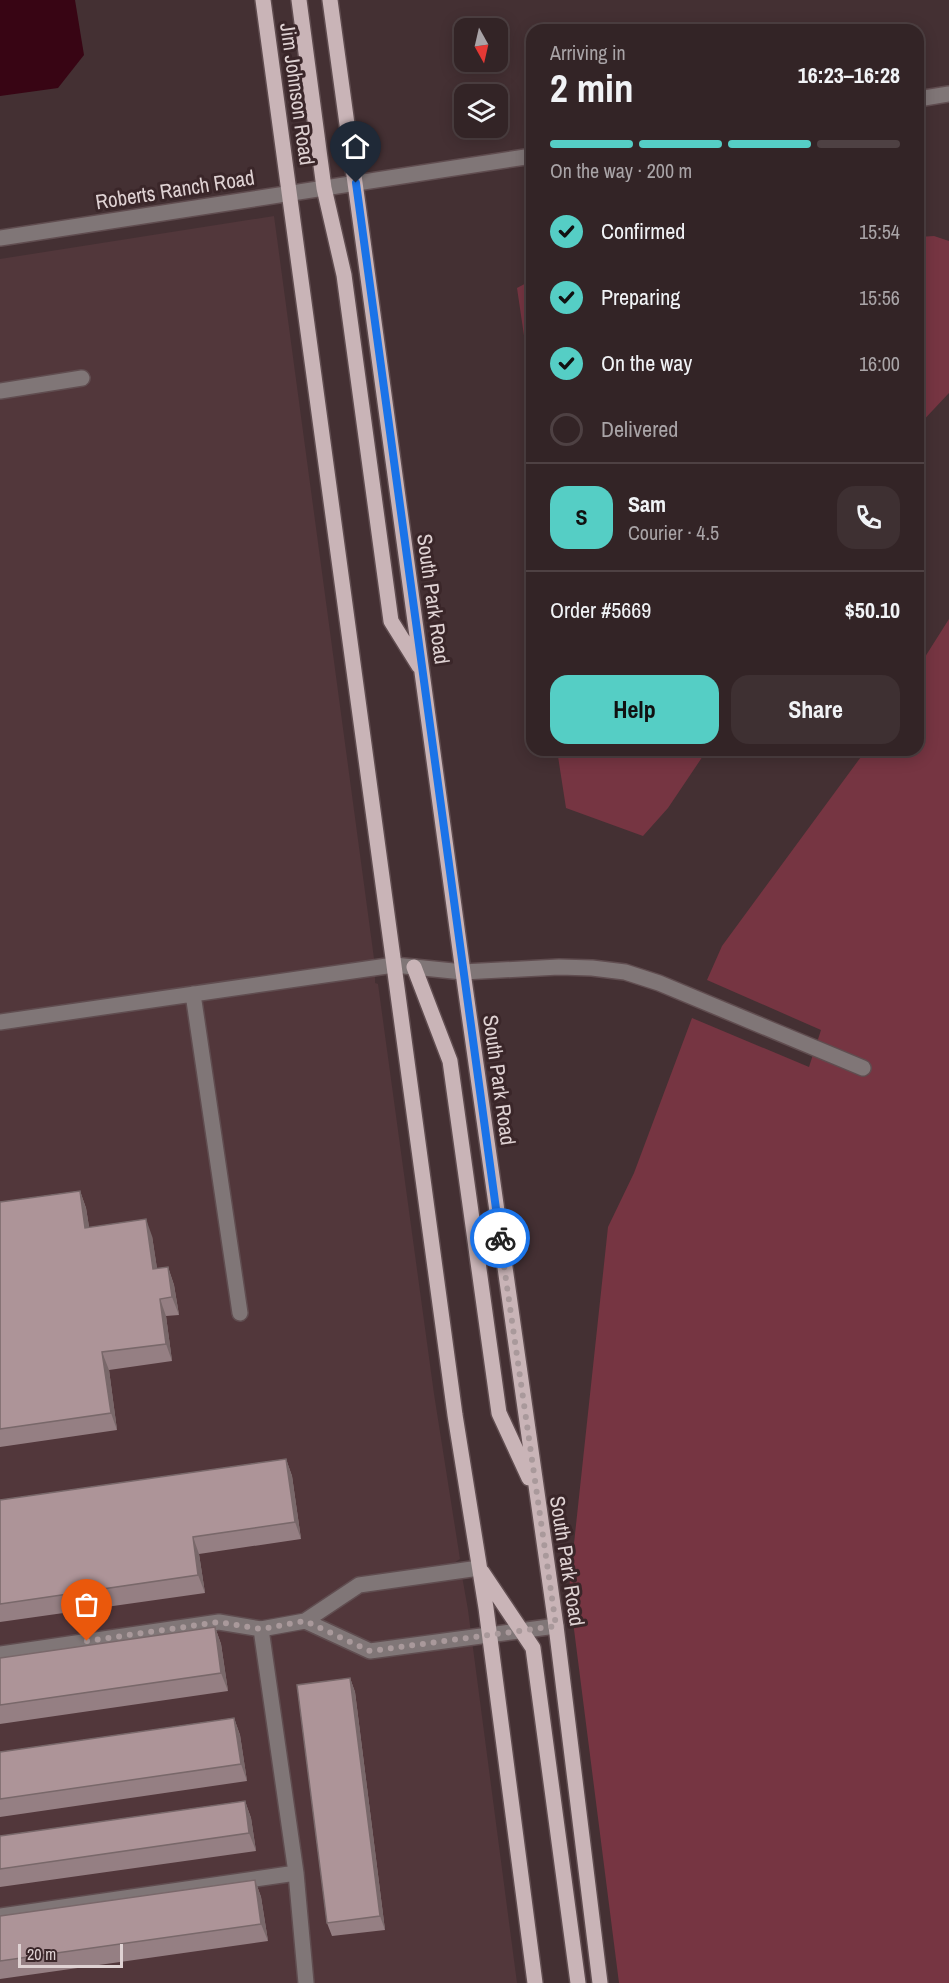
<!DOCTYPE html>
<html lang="en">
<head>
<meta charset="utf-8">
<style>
  :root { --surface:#332426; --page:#3e3032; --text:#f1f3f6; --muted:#a9a4a7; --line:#4e4143; --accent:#55cec5 }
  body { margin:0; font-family:"Archivo Narrow",sans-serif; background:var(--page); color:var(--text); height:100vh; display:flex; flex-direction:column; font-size:22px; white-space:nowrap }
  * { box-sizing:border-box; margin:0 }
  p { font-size:20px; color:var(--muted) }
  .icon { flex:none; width:33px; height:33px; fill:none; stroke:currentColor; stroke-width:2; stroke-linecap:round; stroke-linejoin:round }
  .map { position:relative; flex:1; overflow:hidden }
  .sheet { position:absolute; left:526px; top:24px; width:398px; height:732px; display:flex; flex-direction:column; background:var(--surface); border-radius:18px; box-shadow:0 3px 15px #0003,0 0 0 2px var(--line) }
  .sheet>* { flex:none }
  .needle { width:39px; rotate:172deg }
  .controls { position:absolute; left:454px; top:18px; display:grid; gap:12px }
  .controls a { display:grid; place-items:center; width:54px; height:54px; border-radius:12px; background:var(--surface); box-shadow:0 3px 15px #0003,0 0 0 2px var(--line); font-size:30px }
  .scale { position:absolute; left:18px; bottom:15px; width:105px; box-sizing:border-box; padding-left:6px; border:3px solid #dfd2d3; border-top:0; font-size:16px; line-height:21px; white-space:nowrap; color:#dfd2d3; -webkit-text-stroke:4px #3a2629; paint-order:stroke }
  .pin { position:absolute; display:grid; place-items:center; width:51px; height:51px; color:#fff; margin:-62px -26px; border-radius:50% 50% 50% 0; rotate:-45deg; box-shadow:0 0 6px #0007 }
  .pin .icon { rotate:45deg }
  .courier { position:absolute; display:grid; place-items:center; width:60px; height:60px; margin:-30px; border:4px solid #1a73e8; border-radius:50%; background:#fff; color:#222; box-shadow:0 2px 8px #0007 }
  .overview em { font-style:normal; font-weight:700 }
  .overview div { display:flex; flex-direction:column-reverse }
  .overview { display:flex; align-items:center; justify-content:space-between; height:102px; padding:0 24px }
  h1 { font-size:39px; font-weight:700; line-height:45px }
  .bar { display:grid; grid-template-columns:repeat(4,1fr); gap:9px 6px; align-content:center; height:72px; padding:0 24px }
  .bar i { height:8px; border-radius:4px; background:var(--line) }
  .bar .current { background:var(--accent) }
  .bar p { grid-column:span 4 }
  .line { display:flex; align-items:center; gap:15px; padding:0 24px; border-top:2px solid var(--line) }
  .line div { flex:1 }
  .round { display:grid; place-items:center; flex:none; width:63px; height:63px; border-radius:18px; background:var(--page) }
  ol { padding:0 24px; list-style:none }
  li { display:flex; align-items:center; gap:18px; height:66px }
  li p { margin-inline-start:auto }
  li .icon { padding:6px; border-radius:50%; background:var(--accent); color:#111; stroke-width:4 }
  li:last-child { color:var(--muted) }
  li i { width:33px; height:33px; border:3px solid var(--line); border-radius:50% }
  .action { display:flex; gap:12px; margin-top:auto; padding:12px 24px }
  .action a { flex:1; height:69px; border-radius:18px; background:var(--accent); color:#111; font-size:24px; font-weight:700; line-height:69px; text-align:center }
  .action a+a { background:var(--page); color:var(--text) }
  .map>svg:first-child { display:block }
  .built { fill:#52373b }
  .green { fill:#763542 }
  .water { fill:#380514 }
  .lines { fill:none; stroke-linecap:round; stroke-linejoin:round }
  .minor-casing { stroke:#604d50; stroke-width:18 }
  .major-casing { stroke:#604d50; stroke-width:18 }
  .minor { stroke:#807677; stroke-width:15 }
  .major { stroke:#c9b4b7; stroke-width:15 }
  .wall { fill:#957f83 }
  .shaded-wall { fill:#79686a }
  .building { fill:#ad9498; stroke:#79686a; stroke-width:1.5 }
  .done { stroke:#a9999b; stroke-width:6; stroke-dasharray:0 10.8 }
  .route { stroke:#1a73e8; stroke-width:8 }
  .labels { text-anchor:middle; stroke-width:6; stroke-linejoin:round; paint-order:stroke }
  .street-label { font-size:21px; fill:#dfd2d3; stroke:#3a2629 }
</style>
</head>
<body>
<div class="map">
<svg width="949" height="1983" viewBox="0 0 949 1983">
  <rect width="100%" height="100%" fill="#443033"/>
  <!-- built -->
  <path class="built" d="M274,216L375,966V983L378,984L434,1394L460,1559L454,1563L462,1576L468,1610L517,1983H0V259Z"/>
  <!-- green -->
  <path class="green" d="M934,236L949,241V393L918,426V237Z
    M532,280V390L517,288Z
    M949,619V1983H619L569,1590L608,1227L634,1173L692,1018L809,1067L821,1030L707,980L722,946L866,750H918V668Z
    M557,750H707L668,808L643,836L566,808Z"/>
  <!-- water -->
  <path class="water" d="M0,0H75L84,55L58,88L0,96Z"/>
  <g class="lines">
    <!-- minor casing -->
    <g class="minor-casing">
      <path id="minor" d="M918,99L949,94
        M0,238L532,156
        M0,391L82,378
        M193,994L240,1313
        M0,1022L394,965L463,972L559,967L592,968L625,972L659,983L863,1068
        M305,1621L370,1651L556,1626
        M0,1654L219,1622L261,1629L305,1621L359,1585L479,1568
        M296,1873L306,1983
        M0,1916L296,1873L261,1629"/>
    </g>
    <!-- major casing -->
    <g class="major-casing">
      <path id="major" d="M263,0L455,1415L486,1608L535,1983
        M299,0L324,188L344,275L391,621L419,666
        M330,0L463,972L556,1626L600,1983
        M414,967L450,1061L499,1413L529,1478
        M482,1572L533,1648L578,1983"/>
    </g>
    <!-- minor -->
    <use href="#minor" class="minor"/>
    <!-- major -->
    <use href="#major" class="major"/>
  </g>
  <!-- wall -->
  <path class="wall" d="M80,1191L86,1208L89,1227L152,1236L157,1269L168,1267L174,1285L179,1315L166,1316L172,1361L109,1370L117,1430L0,1447V1202Z
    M286,1459L292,1476L301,1539L199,1554L205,1593L0,1622V1500Z
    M215,1627L221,1644L228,1691L0,1724V1658Z
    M350,1678L355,1692L385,1930L332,1936L327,1923Z
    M234,1718L240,1735L247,1781L0,1817V1752Z
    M245,1801L251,1818L256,1851L0,1887V1836Z
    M255,1880L261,1897L268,1941L0,1979V1916Z"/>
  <!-- shaded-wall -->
  <path class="shaded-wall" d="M80,1191L86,1208L92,1245L85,1228Z
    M146,1219L152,1236L160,1287L153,1269Z
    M168,1267L174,1285L179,1315L172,1297Z
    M160,1299L166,1316L172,1361L166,1344Z
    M102,1352L109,1370L117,1430L111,1413Z
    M286,1459L292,1476L301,1539L295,1522Z
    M193,1537L199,1554L205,1593L198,1575Z
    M215,1627L221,1644L228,1691L221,1673Z
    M350,1678L355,1692L385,1930L380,1916Z
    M234,1718L240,1735L247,1781L241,1764Z
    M245,1801L251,1818L256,1851L249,1833Z
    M255,1880L261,1897L268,1941L261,1924Z"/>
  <!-- building -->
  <path class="building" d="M80,1191L85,1228L146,1219L153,1269L168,1267L172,1297L160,1299L166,1344L102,1352L111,1413L0,1429V1202Z
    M286,1459L295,1522L193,1537L198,1575L0,1604V1500Z
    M215,1627L221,1673L0,1705V1658Z
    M350,1678L380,1916L327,1923L297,1685Z
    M234,1718L241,1764L0,1799V1752Z
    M245,1801L249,1833L0,1869V1836Z
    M255,1880L261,1924L0,1961V1916Z"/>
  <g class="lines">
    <!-- done -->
    <path class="done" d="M87,1641L219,1622L261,1629L305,1621L370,1651L556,1626L500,1238"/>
    <!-- route -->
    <path class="route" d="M356,183L500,1238"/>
  </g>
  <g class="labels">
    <!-- street labels -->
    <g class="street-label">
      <text transform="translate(297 94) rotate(82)" y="7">Jim Johnson Road</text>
      <text transform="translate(175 190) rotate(-9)" y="7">Roberts Ranch Road</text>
      <text transform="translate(433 599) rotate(82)" y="7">South Park Road</text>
      <text transform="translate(499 1080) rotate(82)" y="7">South Park Road</text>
      <text transform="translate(567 1561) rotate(81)" y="7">South Park Road</text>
    </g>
  </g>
</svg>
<div class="controls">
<a><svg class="needle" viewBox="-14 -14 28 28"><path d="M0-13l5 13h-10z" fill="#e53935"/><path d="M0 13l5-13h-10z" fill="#a9a4a7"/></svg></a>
<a><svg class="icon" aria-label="layers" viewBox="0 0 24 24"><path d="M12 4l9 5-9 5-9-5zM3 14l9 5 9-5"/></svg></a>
</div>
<div class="scale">20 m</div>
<div class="pin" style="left:87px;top:1641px;background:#ea580c"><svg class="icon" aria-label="bag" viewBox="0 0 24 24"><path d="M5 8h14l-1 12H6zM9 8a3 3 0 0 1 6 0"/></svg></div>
<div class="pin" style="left:356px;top:183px;background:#1f2937"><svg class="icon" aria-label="home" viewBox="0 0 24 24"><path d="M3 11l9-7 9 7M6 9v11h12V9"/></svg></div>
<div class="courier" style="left:500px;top:1238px"><svg class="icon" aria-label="bike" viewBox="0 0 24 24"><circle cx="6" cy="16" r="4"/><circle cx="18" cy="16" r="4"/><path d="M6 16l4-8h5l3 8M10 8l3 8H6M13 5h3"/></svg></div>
<section class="sheet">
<div class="overview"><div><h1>2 min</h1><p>Arriving in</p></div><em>16:23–16:28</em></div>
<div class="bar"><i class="current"></i><i class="current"></i><i class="current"></i><i></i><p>On the way · 200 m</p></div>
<ol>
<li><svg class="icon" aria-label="check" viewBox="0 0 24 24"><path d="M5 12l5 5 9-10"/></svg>Confirmed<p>15:54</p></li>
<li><svg class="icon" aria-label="check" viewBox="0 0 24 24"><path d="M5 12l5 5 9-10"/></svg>Preparing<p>15:56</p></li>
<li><svg class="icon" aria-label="check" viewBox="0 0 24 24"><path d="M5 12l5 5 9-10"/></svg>On the way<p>16:00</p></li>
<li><i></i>Delivered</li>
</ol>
<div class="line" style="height:108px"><b class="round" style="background:var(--accent);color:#111">S</b><div><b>Sam</b><p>Courier · 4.5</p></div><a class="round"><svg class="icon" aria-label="phone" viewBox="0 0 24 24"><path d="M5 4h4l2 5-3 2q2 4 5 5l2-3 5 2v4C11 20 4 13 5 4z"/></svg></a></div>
<div class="line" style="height:78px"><div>Order #5669</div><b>$50.10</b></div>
<div class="action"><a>Help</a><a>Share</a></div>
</section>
</div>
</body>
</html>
